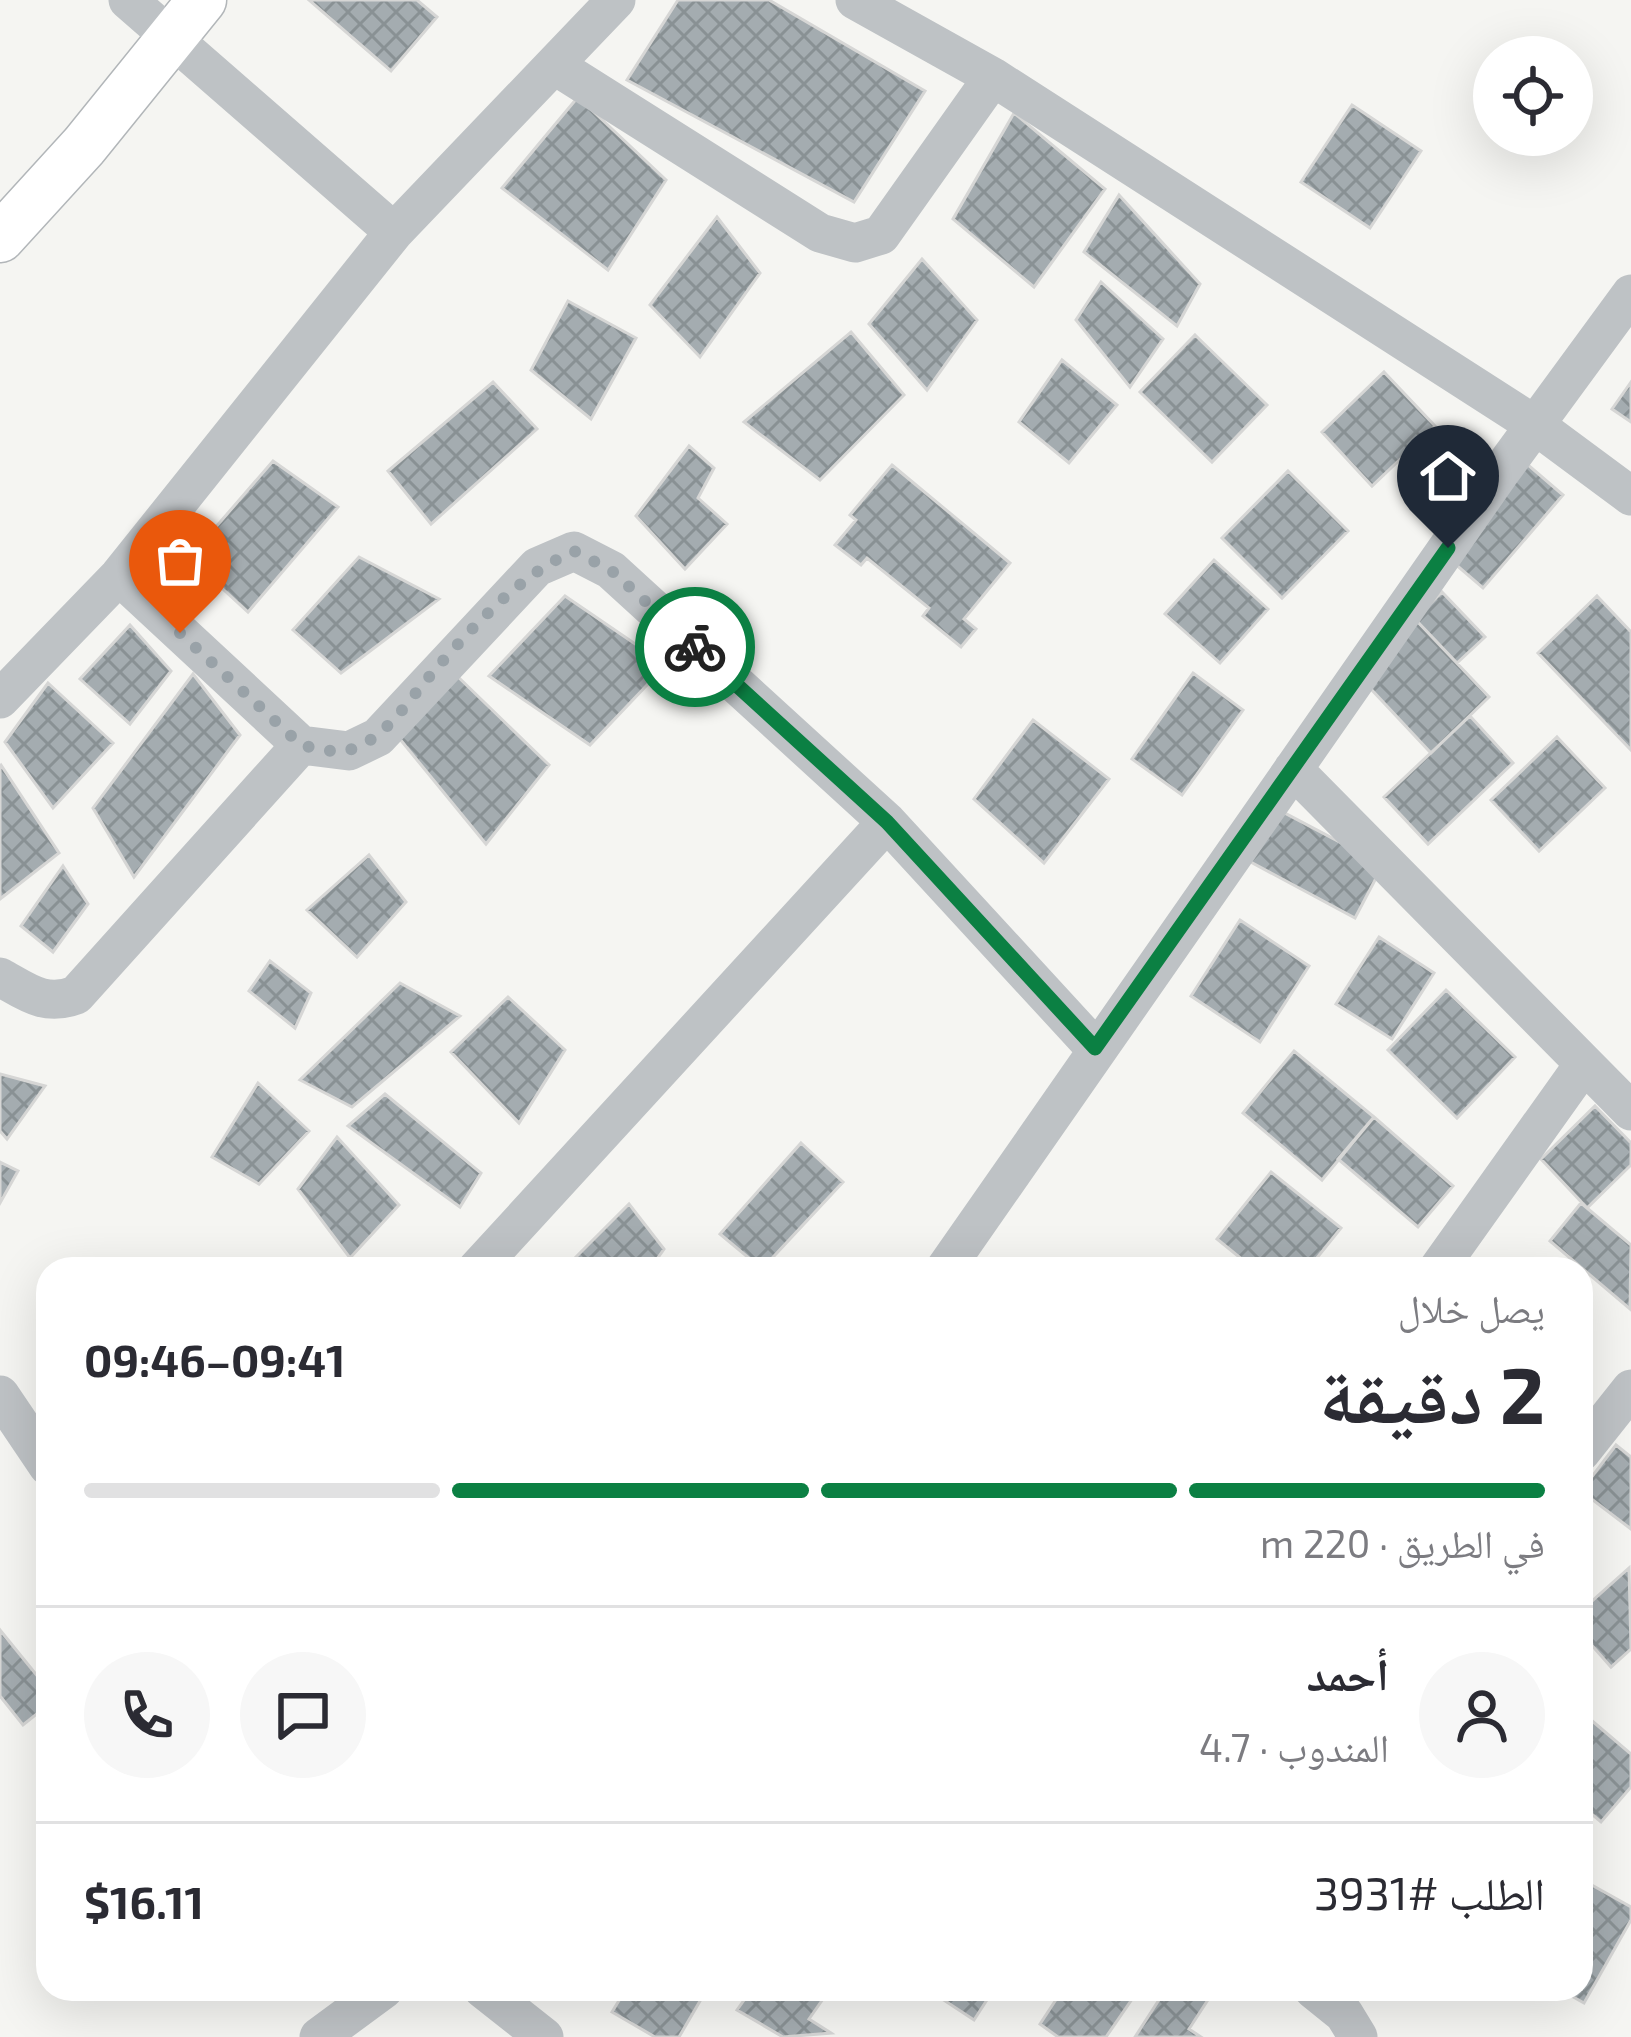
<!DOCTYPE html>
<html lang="ar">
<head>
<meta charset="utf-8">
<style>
  :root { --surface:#fff; --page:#f7f7f7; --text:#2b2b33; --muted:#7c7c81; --line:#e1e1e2; --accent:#0b8043 }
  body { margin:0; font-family:"Exo 2","Noto Naskh Arabic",sans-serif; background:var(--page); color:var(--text); direction:rtl; height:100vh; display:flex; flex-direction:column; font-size:45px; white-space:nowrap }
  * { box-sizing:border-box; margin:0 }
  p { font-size:39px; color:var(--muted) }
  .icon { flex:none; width:66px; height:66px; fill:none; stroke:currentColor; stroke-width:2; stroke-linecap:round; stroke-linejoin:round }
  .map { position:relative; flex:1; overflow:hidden; direction:ltr }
  .sheet { position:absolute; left:36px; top:1257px; width:1557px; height:744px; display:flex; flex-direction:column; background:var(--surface); border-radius:36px; box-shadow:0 12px 48px #0002; direction:rtl }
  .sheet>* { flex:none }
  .tools { position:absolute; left:1473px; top:36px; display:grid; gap:24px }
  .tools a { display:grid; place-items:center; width:120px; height:120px; border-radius:50%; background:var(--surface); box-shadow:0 12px 48px #0002; font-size:60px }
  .pin { position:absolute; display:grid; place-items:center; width:102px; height:102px; color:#fff; margin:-123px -51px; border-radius:50% 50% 50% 0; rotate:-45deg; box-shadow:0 0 12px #0007 }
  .pin .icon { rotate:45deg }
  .courier { position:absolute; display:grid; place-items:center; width:120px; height:120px; margin:-60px; border:9px solid #0b8043; border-radius:50%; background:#fff; color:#222; box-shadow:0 3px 15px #0007 }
  .overview em { font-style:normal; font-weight:700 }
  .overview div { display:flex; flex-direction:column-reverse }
  .overview { display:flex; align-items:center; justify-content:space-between; height:204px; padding:0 48px }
  h1 { font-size:78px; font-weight:700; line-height:90px }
  .bar { display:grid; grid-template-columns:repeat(4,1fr); gap:18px 12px; align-content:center; height:144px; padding:0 48px }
  .bar i { height:15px; border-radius:9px; background:var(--line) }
  .bar .on { background:var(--accent) }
  .bar p { grid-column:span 4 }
  .line { display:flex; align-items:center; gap:30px; padding:0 48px; border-top:3px solid var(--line) }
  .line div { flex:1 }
  .round { display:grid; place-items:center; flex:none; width:126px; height:126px; border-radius:63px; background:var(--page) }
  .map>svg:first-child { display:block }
  .building { fill:url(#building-cross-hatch); stroke:#d6d6d5; stroke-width:3 }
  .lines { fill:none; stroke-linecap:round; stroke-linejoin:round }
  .major-casing { stroke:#b2b6b9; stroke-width:51 }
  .minor { stroke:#bec2c5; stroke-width:39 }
  .major { stroke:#fff; stroke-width:48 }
  .done { stroke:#99a2a8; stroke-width:12; stroke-dasharray:0 21.6 }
  .route { stroke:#0b8043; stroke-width:15 }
</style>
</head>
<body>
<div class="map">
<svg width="1631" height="2037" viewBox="0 0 1631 2037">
  <defs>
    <pattern id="building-cross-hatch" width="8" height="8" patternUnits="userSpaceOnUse" patternTransform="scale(3)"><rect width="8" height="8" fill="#a4acb0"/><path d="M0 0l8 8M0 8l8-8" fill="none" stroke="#899194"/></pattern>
  </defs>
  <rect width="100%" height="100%" fill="#f5f5f2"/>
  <!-- building -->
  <path class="building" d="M309,0H417L437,17L391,71Z
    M678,0H769L925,91L854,202L627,80Z
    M578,97L666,180L608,270L502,188Z
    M1352,105L1421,151L1370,228L1301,182Z
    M1014,113L1105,189L1034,287L953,219Z
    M1119,195L1200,284L1177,326L1084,252Z
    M717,217L760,273L700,357L650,305Z
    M922,259L977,320L927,390L869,324Z
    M1101,282L1163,339L1130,387L1076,320Z
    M568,301L636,338L591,419L531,370Z
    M851,332L904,395L820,480L744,422Z
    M1195,335L1267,405L1212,462L1140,392Z
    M1062,360L1117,405L1069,463L1019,422Z
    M1384,372L1435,426L1372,486L1322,432Z
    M493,382L537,429L431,524L388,471Z
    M1631,382V422L1612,409Z
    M689,446L714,468L698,498L727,524L685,569L636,516Z
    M1520,458L1563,495L1483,588L1440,551Z
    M273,461L338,507L248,612L189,558Z
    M892,465L1010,563L964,619L976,629L961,647L923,616L929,608L867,558L861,565L835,545L856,520L850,515Z
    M1288,471L1348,531L1282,598L1222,538Z
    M359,557L439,599L341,673L293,630Z
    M1214,560L1268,609L1220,663L1165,614Z
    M1442,592L1485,637L1457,663L1415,619Z
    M565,596L666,665L590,745L489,676Z
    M1597,596L1631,632V750L1538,653Z
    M1413,617L1489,697L1431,753L1355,672Z
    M130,625L171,671L130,724L80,679Z
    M454,673L549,765L486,844L399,738Z
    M1193,673L1243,710L1182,795L1132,759Z
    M193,674L240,735L134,877L93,808Z
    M48,683L113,743L53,808L5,742Z
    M1470,716L1513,763L1428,844L1384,797Z
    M1033,720L1109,779L1044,863L974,799Z
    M1557,737L1605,788L1539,851L1491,800Z
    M1,765L59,853L0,899V766Z
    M1260,800L1383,865L1355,918L1232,852Z
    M369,855L406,902L357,957L307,910Z
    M63,866L88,904L53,952L21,926Z
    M1240,920L1309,966L1260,1042L1191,996Z
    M1379,937L1434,973L1392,1039L1336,1004Z
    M270,961L311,993L295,1028L249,991Z
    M400,983L460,1016L352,1107L300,1080Z
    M1446,990L1515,1057L1457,1118L1388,1050Z
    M508,997L565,1050L519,1123L451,1052Z
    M1294,1051L1374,1117L1322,1180L1243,1113Z
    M0,1074L45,1086L7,1139L0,1131Z
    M258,1083L309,1131L259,1184L212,1157Z
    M385,1094L481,1173L460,1207L348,1126Z
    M1595,1106L1631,1143V1165L1587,1208L1541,1159Z
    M1374,1117L1453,1186L1418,1227L1338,1159Z
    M337,1137L399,1205L350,1258L298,1189Z
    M801,1143L843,1182L762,1269L720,1234Z
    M0,1162L18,1171L0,1203Z
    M1271,1172L1341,1228L1308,1269H1254L1217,1239Z
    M1581,1203L1631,1245L1630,1309L1550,1241Z
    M629,1204L664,1249L650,1269H564Z
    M1616,1445L1631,1457V1529L1581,1491Z
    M1629,1568L1631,1649L1611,1667L1581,1633V1611Z
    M0,1630L48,1689V1705L23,1725L0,1696Z
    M1584,1714L1631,1754V1787L1601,1822L1581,1805Z
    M1581,1879L1631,1907V1920L1584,2003L1559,1989H1581Z
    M626,1989H707L679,2037H655L612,2012Z
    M752,1989H830L809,2019L831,2033L783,2037L737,2010Z
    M927,1989H994L974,2020Z
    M1063,1989H1139L1106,2037H1058L1040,2024Z
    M1166,1989H1215L1189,2029L1201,2037H1135Z"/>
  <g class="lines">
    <!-- major casing -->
    <g class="major-casing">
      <path id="major" d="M0,238L84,146L202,0"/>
    </g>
    <!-- minor -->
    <path class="minor" d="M128,0L394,232
      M855,0L993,77L1535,425L1631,496
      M554,65L820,233L855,243L881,235L993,77
      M119,576L301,745L349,751L378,737L537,567L574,551L611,570L887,822L1095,1048
      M0,699L119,576L394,232L616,0
      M1293,769L1631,1111
      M0,977C27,992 45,1007 76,995L301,745
      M477,1269L887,822
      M945,1269L1499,474L1631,294
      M1438,1269L1584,1064
      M0,1395L48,1466
      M1581,1452L1631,1389
      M483,1989L544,2037
      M1313,1989L1344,2014L1358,2037
      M319,2037L384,1989"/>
    <!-- major -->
    <use href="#major" class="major"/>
  </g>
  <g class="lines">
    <!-- done -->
    <path class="done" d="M180,633L301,745C318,749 338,755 355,748C387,735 406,704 428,678C469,631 517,576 574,551L611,570L695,647"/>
    <!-- route -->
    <path class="route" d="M695,647L887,822L1095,1048L1448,548"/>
  </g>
</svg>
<div class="tools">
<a><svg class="icon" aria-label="locate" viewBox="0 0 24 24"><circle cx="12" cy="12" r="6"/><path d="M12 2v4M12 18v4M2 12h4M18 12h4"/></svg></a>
</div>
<div class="pin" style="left:180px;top:633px;background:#ea580c"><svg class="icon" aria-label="bag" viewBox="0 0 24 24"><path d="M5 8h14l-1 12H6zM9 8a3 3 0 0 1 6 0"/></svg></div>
<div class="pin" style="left:1448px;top:548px;background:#1f2937"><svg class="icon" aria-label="home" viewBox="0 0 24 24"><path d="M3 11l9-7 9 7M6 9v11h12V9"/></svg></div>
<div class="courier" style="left:695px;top:647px"><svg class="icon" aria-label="bike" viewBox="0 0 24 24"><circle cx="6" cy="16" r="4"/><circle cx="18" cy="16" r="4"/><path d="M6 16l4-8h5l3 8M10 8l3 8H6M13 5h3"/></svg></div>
<section class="sheet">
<div class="overview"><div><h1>2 دقيقة</h1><p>يصل خلال</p></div><em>09:41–09:46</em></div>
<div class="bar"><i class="on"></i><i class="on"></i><i class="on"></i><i></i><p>في الطريق · 220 m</p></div>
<div class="line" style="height:216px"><a class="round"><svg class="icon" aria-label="person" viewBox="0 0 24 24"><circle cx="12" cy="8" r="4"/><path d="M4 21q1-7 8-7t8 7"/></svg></a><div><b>أحمد</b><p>المندوب · 4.7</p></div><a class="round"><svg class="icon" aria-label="chat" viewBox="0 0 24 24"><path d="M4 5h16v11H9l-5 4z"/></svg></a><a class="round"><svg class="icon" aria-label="phone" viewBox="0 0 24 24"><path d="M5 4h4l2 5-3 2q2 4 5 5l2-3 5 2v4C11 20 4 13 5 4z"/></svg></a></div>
<div class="line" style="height:156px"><div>الطلب #3931</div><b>$16.11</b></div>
</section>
</div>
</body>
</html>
